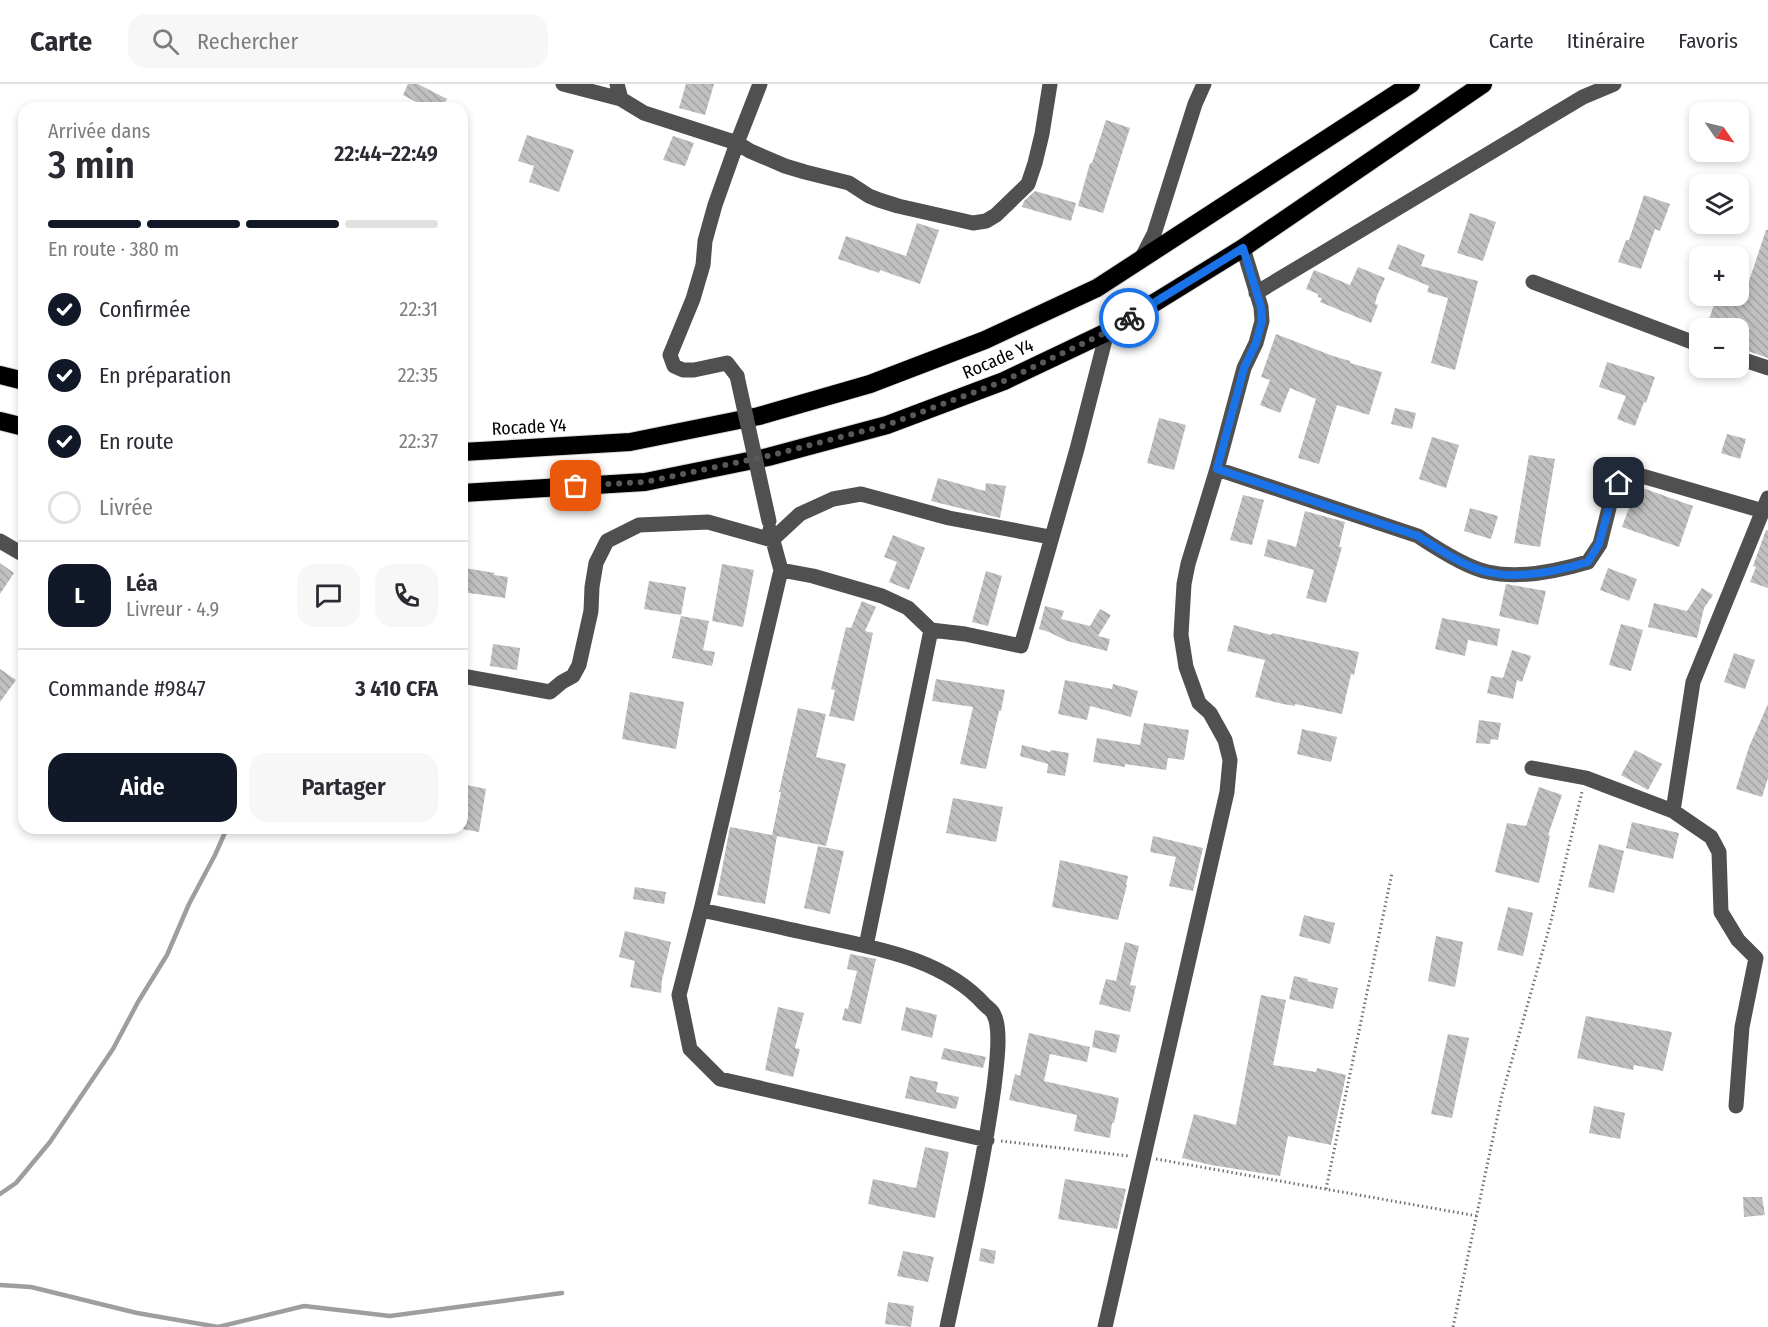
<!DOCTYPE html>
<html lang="fr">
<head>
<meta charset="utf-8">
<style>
  :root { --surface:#fff; --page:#f7f7f7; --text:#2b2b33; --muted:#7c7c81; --line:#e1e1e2; --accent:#111827 }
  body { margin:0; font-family:"Fira Sans Condensed",sans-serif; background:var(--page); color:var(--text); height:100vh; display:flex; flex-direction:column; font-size:22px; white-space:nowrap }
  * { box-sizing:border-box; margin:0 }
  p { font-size:20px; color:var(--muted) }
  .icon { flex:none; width:33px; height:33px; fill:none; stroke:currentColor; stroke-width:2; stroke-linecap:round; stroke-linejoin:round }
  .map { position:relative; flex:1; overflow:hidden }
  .sheet { position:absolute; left:18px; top:18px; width:450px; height:732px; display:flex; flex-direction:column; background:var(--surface); border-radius:18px; box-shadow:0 3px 9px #0003 }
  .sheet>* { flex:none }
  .needle { width:39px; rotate:124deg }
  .tools { position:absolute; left:1689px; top:18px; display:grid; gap:12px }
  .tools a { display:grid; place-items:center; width:60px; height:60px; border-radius:12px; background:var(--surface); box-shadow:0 3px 9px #0003; font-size:30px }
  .pin { position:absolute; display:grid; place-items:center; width:51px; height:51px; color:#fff; margin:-26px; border-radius:12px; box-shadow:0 3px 9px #0006 }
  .courier { position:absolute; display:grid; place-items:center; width:60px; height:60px; margin:-30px; border:4px solid #1a73e8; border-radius:50%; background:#fff; color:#222; box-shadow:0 2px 8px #0007 }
  .head em { font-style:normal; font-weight:600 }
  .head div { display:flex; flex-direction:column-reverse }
  .head { display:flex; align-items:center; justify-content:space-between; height:102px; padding:0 30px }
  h1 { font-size:39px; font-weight:600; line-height:45px }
  .bar { display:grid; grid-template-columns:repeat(4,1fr); gap:9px 6px; align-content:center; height:72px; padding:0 30px }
  .bar i { height:8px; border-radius:4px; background:var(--line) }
  .bar .on { background:var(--accent) }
  .bar p { grid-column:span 4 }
  .line { display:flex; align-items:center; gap:15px; padding:0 30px; border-top:2px solid var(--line) }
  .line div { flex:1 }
  .round { display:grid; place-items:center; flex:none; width:63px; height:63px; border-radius:18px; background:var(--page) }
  ol { padding:0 30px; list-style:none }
  li { display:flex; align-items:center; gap:18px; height:66px }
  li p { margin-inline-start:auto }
  li .icon { padding:6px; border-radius:50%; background:var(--accent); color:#fff; stroke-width:4 }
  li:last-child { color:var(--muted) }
  li i { width:33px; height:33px; border:3px solid var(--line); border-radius:50% }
  .button { display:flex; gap:12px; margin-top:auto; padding:12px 30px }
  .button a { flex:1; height:69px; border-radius:18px; background:var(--accent); color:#fff; font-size:24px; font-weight:600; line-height:69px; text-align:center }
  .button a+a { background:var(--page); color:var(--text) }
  header { display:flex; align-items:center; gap:36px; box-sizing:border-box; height:84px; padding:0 30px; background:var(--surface); border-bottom:2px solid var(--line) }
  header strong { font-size:28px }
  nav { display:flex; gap:33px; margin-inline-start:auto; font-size:21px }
  .search { width:420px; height:54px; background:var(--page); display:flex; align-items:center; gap:15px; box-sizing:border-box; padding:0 21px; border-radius:18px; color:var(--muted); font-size:22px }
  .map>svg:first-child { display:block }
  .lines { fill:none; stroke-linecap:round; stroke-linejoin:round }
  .stream { stroke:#9e9e9e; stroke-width:4.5 }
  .building { fill:url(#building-back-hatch) }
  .highway-casing { stroke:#dbdbdb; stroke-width:20 }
  .path { stroke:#727272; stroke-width:3; stroke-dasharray:1.5 3; stroke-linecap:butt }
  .minor { stroke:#505050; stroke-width:15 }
  .highway { stroke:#000; stroke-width:18 }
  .minor-bridge { stroke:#505050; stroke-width:15 }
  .done { stroke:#595959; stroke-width:6; stroke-dasharray:0 10.8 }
  .route { stroke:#1a73e8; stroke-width:8 }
  .labels { text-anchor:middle; stroke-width:4.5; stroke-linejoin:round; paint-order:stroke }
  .street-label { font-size:18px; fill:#000; stroke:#fff }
</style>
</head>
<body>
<header>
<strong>Carte</strong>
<div class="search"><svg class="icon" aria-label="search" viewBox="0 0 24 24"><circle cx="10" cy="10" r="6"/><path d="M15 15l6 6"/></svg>Rechercher</div>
<nav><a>Carte</a><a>Itinéraire</a><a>Favoris</a></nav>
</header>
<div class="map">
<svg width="1768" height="1243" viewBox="0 0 1768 1243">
  <defs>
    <pattern id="building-back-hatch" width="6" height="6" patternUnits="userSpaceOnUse" patternTransform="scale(1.5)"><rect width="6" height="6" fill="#c0c0c0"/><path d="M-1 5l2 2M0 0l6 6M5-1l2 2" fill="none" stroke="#a3a3a3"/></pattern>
  </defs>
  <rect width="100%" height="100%" fill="#fff"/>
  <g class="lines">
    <!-- stream -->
    <path class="stream" d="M0,1110L16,1099L50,1058L113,965L138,918L167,871L189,820L215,771L227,744
      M0,1201L31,1203L137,1229L218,1243L304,1222L390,1232L562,1209"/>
  </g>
  <!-- building -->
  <path class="building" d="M408,0H418L447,15L442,24H415L418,19L403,11Z
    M686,0H714L705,31L679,24Z
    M1106,36L1130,44L1103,129L1078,122L1090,79H1092Z
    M527,51L574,66L559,108L529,98L534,82L518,77Z
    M673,52L694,59L685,82L663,76Z
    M1035,107L1076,119L1071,137L1022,123L1024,117Z
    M1644,111L1670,120L1660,147L1655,145L1641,185L1618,178L1626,156H1629Z
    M1470,129L1496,138L1483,177L1457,169Z
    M917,139L939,146L920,200L880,186L879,189L838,175L846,152L906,172Z
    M1766,146H1768V274L1742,265L1749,244H1706L1717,212H1738V197L1748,200Z
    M1398,160L1425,171L1421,182L1478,197L1455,286L1431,279L1448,214L1427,208L1429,202L1388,185Z
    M1358,183L1385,194L1377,212L1375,220L1378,221L1371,239L1320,218L1322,214L1318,213V210L1306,205L1314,186L1350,201Z
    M1276,250L1333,272L1350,277V279L1382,288L1369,331L1337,321L1319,380L1298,374L1316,315L1290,304L1280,329L1260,321L1270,296L1261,293Z
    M1607,278L1655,293L1646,319L1644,318L1635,342L1617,335L1626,312L1599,303Z
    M1395,324L1416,329L1412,345L1391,340Z
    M1159,334L1186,341L1174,386L1147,379Z
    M1727,350L1746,355L1740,375L1721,369Z
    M1432,353L1459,361L1446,404L1419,395Z
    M1529,371L1555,375L1540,463L1514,459Z
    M938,394L985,407L986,399L1006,402L1000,434L931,417Z
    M1637,402L1693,422L1679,463L1622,443Z
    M1243,411L1264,416L1252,461L1230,456Z
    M1470,424L1498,432L1491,455L1464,447Z
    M1305,427L1345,438L1339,463H1342L1326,519L1306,514L1314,486L1264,472L1268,455L1296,463Z
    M1766,446H1768V504L1750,498L1756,483L1753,482Z
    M893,451L925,464L909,506L889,498L897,478L884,473Z
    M0,479L14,489L0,510Z
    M722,480L754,486L743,543L712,537Z
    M465,484L495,489L494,491L508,493L505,514L462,508Z
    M1608,484L1637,495L1629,517L1600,506Z
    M986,487L1002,492L988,542L972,538Z
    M649,497L686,503L681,531L644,525Z
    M1506,500L1546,507L1538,541L1499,532Z
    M1702,504L1713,511L1704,524L1697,554L1648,543L1654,519L1687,527Z
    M862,517L876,523L865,547L873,549L854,637L829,632L835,606L831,605L846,543L851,544Z
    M1045,522L1064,527L1061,535L1090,542L1100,525L1111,531L1098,552L1110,555L1107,567L1067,557L1049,548L1039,545Z
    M681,532L709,537L703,566L715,568L712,582L672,574Z
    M1442,534L1500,545L1497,562L1468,556L1465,572L1435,565Z
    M1621,540L1643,546L1631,587L1609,581Z
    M1234,541L1271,551L1272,549L1359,568L1354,591L1351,590L1342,630L1295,620V622L1283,620L1255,613L1265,576L1227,567Z
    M493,560L520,564L517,586L490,582Z
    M1512,566L1531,572L1522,598L1517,596L1513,615L1487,609L1491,592L1503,594Z
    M1734,569L1755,576L1745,605L1724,598Z
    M0,585L16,596L0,618Z
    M936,595L1005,606L1001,627H999L986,685L960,680L973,623L932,617Z
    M1065,596L1112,605L1113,600L1138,607L1131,633L1090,622L1087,636L1058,630Z
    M630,608L684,618L676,665L622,655Z
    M1768,620V694L1762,713L1736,705L1749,663Z
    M798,624L826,630L816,673L846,680L826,762L772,751L781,708H779Z
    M1479,636L1501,639L1498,656L1491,655L1490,660L1476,659Z
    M1144,639L1189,646L1184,676L1168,674L1166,686L1125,680V683L1093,678L1097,654L1140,661Z
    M1302,645L1337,653L1331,678L1297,670Z
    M1022,661L1050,668L1051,666L1069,669L1065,692L1047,689L1048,680L1020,672Z
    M1635,666L1662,680L1648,706L1621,691Z
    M462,700L486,705L479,748L462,745Z
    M1539,703L1562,711L1548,751L1550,752L1539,799L1495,788L1507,739L1526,742Z
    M953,714L1003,723L996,758L946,749Z
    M1632,738L1679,749L1673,775L1626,764Z
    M730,743L777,752L765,820L717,811Z
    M1153,752L1203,764L1193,807L1169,802L1176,773L1150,768Z
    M1599,760L1624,767L1614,809L1588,803Z
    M818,762L844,767L830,830L804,824Z
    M1060,776L1128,792L1126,801H1127L1118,836L1052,823Z
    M635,803L666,808L664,820L633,815Z
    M1508,823L1533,829L1523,872L1497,866Z
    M1304,831L1335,839L1330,860L1299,852Z
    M625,847L671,858L662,896L661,909L630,903L635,877L619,873Z
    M1436,852L1463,858L1455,903L1428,897Z
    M1125,858L1139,862L1130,901L1136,902L1130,928L1099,920L1106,895L1116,897Z
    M850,870L876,875L861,940L842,936L845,924L848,925L857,887L847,885Z
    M1294,892L1308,895L1307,897L1338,904L1333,925L1289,915Z
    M1261,911L1286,916L1273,981L1316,988L1317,984L1346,991L1331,1061L1288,1052L1280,1092L1211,1081L1182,1074L1194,1030L1236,1041Z
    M778,923L804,929L795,964L800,965L793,993L765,986Z
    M906,923L937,931L932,954L901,946Z
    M1586,932L1672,948L1663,987L1634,981L1633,986L1577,974Z
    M1095,946L1120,951L1116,969L1092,963Z
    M1029,949L1090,963L1087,978L1050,970L1044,997L1119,1014L1114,1039H1112L1110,1054L1074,1047L1077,1031L1009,1016L1015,990L1020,992Z
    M1448,950L1469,954L1452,1034L1431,1030Z
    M944,964L986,973L983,984L941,975Z
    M910,992L938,998L936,1008L959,1013L956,1025L905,1014Z
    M1594,1022L1625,1029L1620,1055L1589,1049Z
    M925,1063L949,1068L935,1134L868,1120L873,1095L916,1104Z
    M1065,1095L1126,1105L1117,1145L1058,1135Z
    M1743,1113H1762L1765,1131L1744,1133Z
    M981,1164L996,1167L994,1180L979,1177Z
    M903,1167L934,1173L928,1198L897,1192Z
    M888,1218L914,1222L911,1243L885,1240Z"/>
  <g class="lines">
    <!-- highway casing -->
    <g class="highway-casing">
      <path id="highway" d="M0,291L24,297
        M0,337L24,343
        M462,368L630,358L759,332L870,300L985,256L1097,204L1411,0
        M462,409L645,398L768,373L887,341L1004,297L1107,248L1243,164L1483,0"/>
    </g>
    <!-- path -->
    <path class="path" d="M1001,1057L1129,1072
      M1156,1075L1477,1132
      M1326,1105L1392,789
      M1453,1243L1502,1011L1550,841L1582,708"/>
    <!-- minor -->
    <path class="minor" d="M563,0L621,15
      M617,0L621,15L644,29L737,59L750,67L785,82L805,88L849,99L869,112L879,116L898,122L973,139L986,137L996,131L1028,100L1035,79L1042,50L1050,0
      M1140,177L1154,150L1195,20L1204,0
      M1533,198L1700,261
      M1256,209L1583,13L1614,0
      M1738,274L1768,284
      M737,292L727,279L694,286H683L674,282L670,271L693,215L703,181L705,157L715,121L737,59L760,0
      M1217,385L1418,452C1436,464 1467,484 1488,488C1519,495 1558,487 1588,478L1600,460L1611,416L1619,399L1635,390L1763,427
      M770,446L781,486L813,492L882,512L908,524L931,546L965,550L1021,562L1077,365L1107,248
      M0,457L24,471
      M781,486L701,826C740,834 778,843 816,851C875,864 943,874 985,921C988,924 993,927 994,931C1002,946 996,985 994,1003C983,1084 964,1163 947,1243
      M462,592L550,608L562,598L573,592L579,581L591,527L592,503L596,479L607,457L639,441L708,438L772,456L800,430L833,415L861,410L949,434L1050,453
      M1532,684L1586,694L1673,727L1711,753L1719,768L1721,828L1738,856L1756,874L1742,943L1736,1022
      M1673,727L1693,598L1768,414
      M701,826L679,911L690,965L720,995L987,1056
      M866,862L931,546
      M1105,1243L1227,708L1230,676L1225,656L1210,629L1199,619L1186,583L1181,551L1184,500L1188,480L1217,385L1244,284L1256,259L1262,237L1261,223L1243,164"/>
    <!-- highway -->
    <use href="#highway" class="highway"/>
    <!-- minor-bridge -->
    <path class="minor-bridge" d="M737,292L769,437"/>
  </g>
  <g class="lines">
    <!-- done -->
    <path class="done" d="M576,402L645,398L768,372L887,341L1004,297L1107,248L1129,234"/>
    <!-- route -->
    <path class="route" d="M1129,234L1243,164L1261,223L1262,237L1256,259L1244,284L1217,385L1418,452C1437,464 1466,484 1488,488C1519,496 1558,487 1588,478L1599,460L1611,416L1619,399"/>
  </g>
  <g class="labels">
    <!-- street labels -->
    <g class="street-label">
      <text transform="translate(998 275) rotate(-23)" y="6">Rocade Y4</text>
      <text transform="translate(529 343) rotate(-3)" y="6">Rocade Y4</text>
    </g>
  </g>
</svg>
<div class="tools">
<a><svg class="needle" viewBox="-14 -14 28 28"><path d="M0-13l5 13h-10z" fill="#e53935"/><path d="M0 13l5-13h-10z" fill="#7c7c81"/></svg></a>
<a><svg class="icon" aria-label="layers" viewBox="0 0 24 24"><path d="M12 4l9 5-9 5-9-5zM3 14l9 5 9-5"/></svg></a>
<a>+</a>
<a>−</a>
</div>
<div class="pin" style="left:576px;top:402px;background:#ea580c"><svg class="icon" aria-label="bag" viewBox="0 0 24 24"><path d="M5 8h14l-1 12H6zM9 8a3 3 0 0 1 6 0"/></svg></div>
<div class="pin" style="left:1619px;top:399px;background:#1f2937"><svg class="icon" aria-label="home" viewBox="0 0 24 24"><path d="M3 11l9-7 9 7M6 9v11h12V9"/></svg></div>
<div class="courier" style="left:1129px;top:234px"><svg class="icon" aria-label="bike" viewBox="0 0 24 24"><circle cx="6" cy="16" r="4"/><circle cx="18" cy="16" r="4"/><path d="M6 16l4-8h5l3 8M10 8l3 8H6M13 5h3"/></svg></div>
<section class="sheet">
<div class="head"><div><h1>3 min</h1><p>Arrivée dans</p></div><em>22:44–22:49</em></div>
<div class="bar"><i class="on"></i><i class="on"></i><i class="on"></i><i></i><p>En route · 380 m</p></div>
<ol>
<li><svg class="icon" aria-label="check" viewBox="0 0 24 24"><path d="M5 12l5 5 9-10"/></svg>Confirmée<p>22:31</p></li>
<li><svg class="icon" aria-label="check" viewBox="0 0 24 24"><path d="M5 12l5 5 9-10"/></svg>En préparation<p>22:35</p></li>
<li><svg class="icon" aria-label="check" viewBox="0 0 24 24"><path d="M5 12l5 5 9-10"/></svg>En route<p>22:37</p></li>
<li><i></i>Livrée</li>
</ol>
<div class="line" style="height:108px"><b class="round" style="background:var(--accent);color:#fff">L</b><div><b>Léa</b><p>Livreur · 4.9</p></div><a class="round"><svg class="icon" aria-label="chat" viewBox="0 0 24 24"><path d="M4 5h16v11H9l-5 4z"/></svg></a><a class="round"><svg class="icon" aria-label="phone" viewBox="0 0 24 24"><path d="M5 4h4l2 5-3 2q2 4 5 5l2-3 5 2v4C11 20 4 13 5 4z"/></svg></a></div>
<div class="line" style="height:78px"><div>Commande #9847</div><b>3 410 CFA</b></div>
<div class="button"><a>Aide</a><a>Partager</a></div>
</section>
</div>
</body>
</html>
